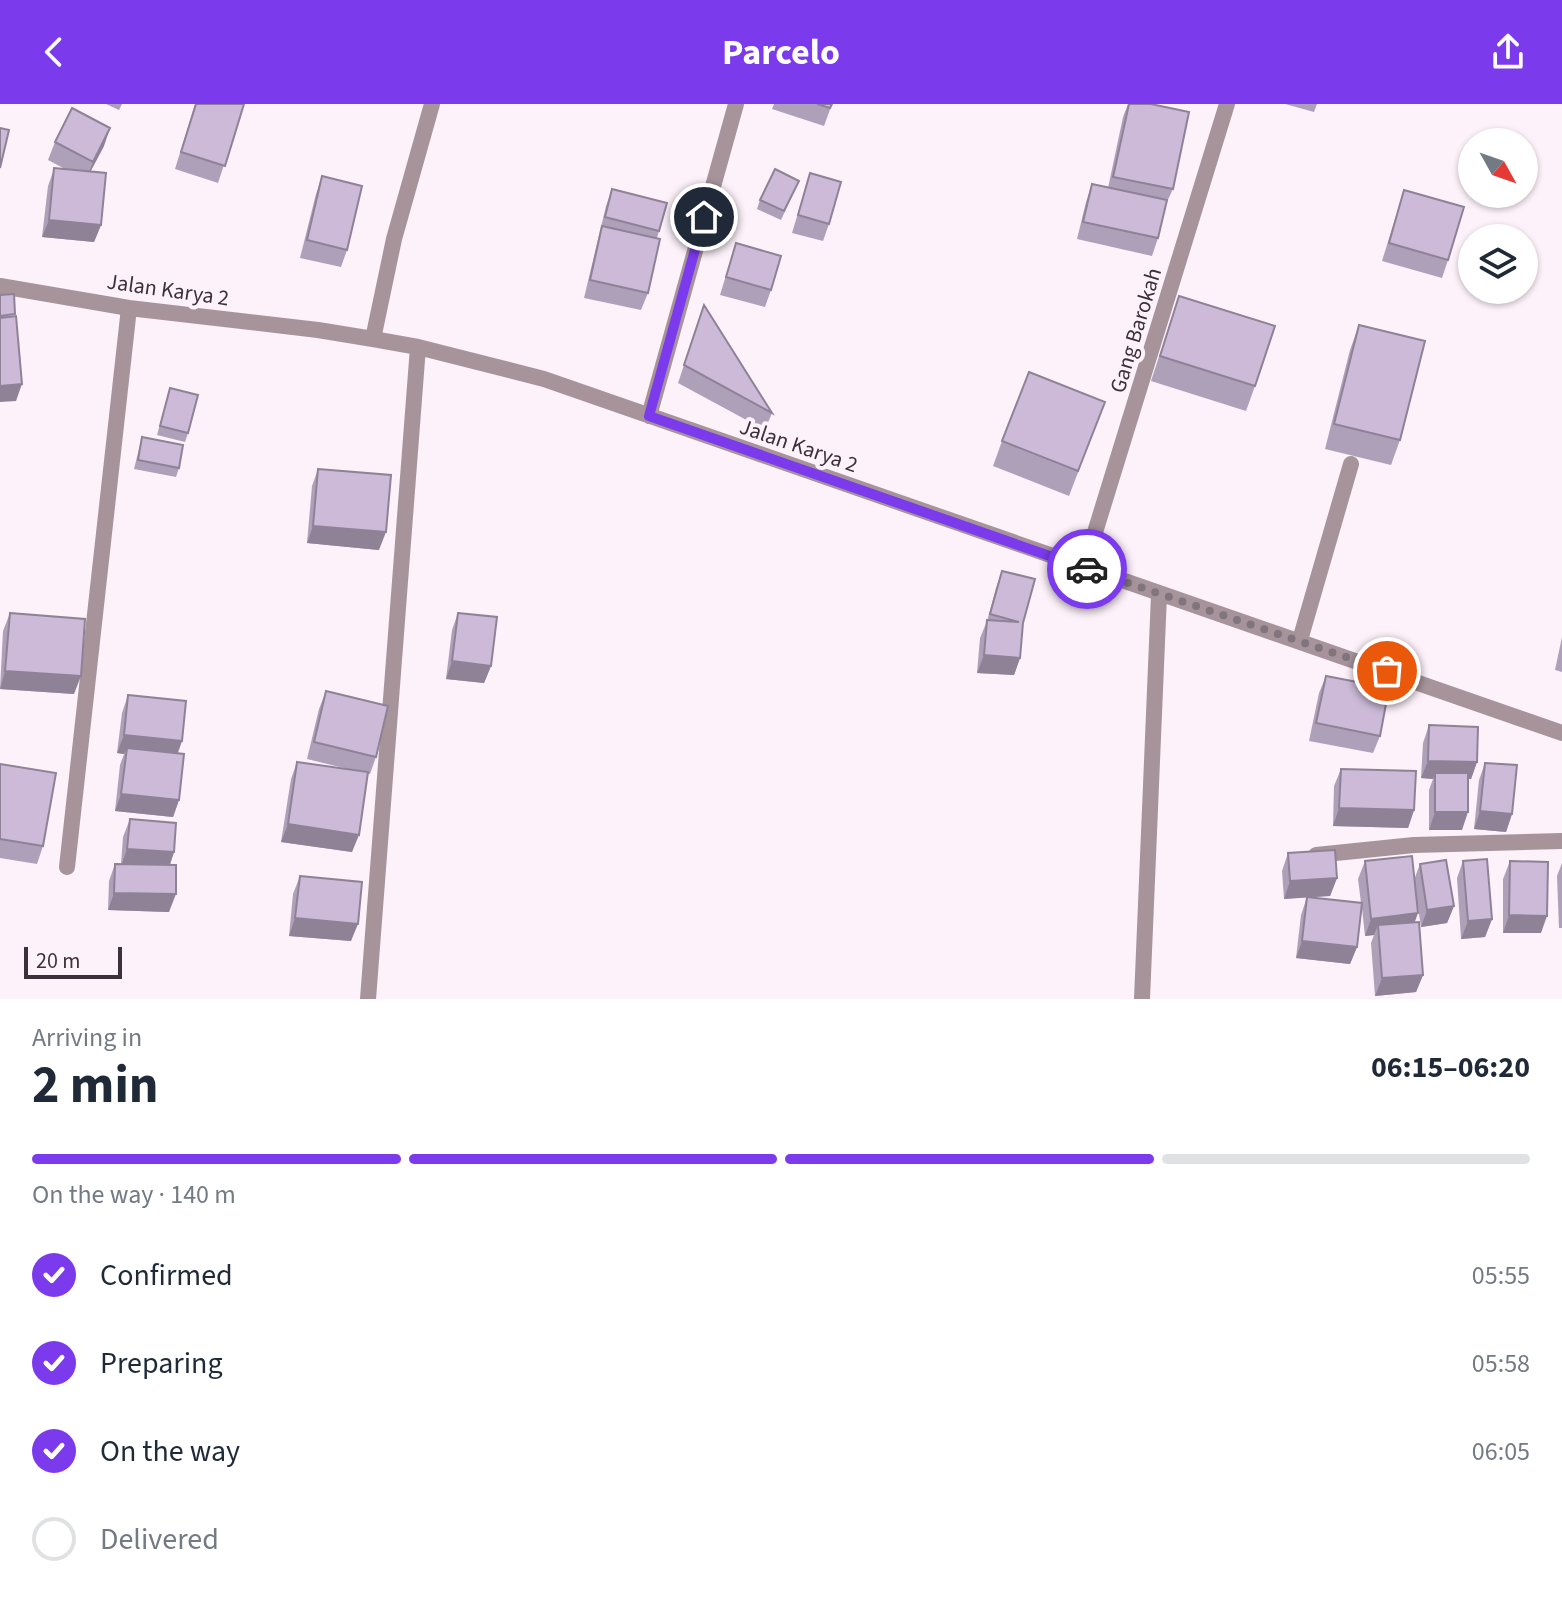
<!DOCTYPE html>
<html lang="en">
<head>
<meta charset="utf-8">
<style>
  :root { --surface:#fff; --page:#f6f6f7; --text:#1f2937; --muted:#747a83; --line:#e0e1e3; --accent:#7c3aed }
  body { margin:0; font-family:"Source Sans 3",sans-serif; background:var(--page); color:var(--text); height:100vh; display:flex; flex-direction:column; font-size:30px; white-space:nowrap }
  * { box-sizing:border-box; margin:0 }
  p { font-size:26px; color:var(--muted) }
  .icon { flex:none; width:44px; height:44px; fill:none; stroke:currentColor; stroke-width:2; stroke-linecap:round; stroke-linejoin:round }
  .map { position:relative; height:895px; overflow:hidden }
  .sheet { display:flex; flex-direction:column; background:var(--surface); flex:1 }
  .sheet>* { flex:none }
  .needle { width:52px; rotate:130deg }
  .tools { position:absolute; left:1458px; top:24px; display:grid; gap:16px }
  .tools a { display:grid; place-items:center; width:80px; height:80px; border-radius:50%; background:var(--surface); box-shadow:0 2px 6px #0004; font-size:40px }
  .scale { position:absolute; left:24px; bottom:20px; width:98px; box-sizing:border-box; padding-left:8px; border:4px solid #3c313a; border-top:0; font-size:22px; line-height:28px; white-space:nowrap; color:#3c313a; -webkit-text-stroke:6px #fdf1fa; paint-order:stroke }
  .pin { position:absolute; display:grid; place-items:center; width:68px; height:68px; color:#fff; margin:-34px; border:4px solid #fff; border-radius:50%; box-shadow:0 2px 8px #0007 }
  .courier { position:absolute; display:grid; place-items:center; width:80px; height:80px; margin:-40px; border:6px solid #7c3aed; border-radius:50%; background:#fff; color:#222; box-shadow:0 2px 10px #0007 }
  .overview em { font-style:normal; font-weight:700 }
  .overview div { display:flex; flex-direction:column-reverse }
  .overview { display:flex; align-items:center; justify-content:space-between; height:136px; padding:0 32px }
  h1 { font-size:52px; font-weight:700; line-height:60px }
  .bar { display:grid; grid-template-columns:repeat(4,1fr); gap:12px 8px; align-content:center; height:96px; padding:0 32px }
  .bar i { height:10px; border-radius:6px; background:var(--line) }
  .bar .selected { background:var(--accent) }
  .bar p { grid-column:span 4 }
  ol { padding:0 32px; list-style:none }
  li { display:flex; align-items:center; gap:24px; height:88px }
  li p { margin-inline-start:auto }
  li .icon { padding:8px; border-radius:50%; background:var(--accent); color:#fff; stroke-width:4 }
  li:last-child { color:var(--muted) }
  li i { width:44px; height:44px; border:4px solid var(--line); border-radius:50% }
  header { display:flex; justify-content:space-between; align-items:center; height:104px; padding:0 32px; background:var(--accent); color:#fff; font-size:36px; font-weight:700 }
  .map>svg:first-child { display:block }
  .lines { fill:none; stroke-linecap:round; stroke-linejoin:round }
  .minor { stroke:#a6949a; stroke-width:16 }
  .wall { fill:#afa0ba }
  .shaded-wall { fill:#8f8297 }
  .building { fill:#ccbad8; stroke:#8f8297; stroke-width:2 }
  .done { stroke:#80747d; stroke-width:8; stroke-dasharray:0 14.4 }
  .route { stroke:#7c3aed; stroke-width:10 }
  .labels { text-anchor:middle; stroke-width:8; stroke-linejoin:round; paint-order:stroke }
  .street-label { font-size:22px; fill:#3c313a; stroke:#fdf1fa }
</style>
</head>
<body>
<header><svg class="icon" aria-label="back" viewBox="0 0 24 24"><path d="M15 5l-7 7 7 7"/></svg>Parcelo<svg class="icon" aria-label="share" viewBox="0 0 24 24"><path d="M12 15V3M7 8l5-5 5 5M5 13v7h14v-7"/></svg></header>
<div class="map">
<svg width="1562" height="895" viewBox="0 0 1562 895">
  <rect width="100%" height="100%" fill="#fdf1fa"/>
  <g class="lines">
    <!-- minor -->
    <path class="minor" d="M0,182L129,204L318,226L373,235L418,243L544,275L1562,629
      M373,235L394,135L432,0
      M649,312L736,0
      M1084,464L1227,0
      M1300,536L1351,360
      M1316,751L1414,741L1562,737
      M67,763L129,204
      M368,895L418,243
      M1142,895L1159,491"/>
  </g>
  <!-- wall -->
  <path class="wall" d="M106,0H122L119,6Z
    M195,0H244L218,79L175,65Z
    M774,0H832L824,22L772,5Z
    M1128,0H1151L1173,85L1165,102L1158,134L1152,152L1077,135L1086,98L1092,80L1108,84L1123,13Z
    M1285,0H1317L1314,8Z
    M55,38L104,42L90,68L101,121L94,138L42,133L48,82L54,65L67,66L48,56Z
    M810,69L829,120L823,137L792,129Z
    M322,72L347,146L341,163L300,154L316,90Z
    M799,77L781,116L757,105L760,96Z
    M612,85L659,127L657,134L648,189L641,206L584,194L606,102Z
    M1404,86L1448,156L1442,174L1382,157Z
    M736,139L771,186L765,203L720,191Z
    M1179,192L1255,282L1246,307L1151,277Z
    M704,201L772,309L765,326L678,279Z
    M1359,221L1400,336L1391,361L1325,345L1350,246Z
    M170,284L188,329L185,338L157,331Z
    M1105,298L1069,392L993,362L1002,337Z
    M142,333L179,364L176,373L134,365Z
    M318,365L379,446L307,439L312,382Z
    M1002,467L1023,519L1020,554L1014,571L977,569L980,534L987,517L996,484Z
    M10,509L74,590L0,585L3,527Z
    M458,509L491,562L484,579L446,575L452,526Z
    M1562,533V568L1555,566Z
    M1326,572L1380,632L1373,649L1309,637L1319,589Z
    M326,587L376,653L370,670H368L352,748L281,738L291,675L297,658L352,666L307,655L319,605Z
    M128,591L182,637L178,649L179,696L173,713L115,707L120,661L124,650L117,649L122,609Z
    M1429,621L1477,658L1471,675H1468L1462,726H1429V686L1433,675L1421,674L1423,639Z
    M1485,659L1512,710L1506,728L1474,725L1479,676Z
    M0,660L43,742L37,760L0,754Z
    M1341,665L1414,706L1408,724L1333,722L1334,682Z
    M130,715L174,748L170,761L169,808L108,806L109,777L115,760H121L123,733Z
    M1288,749L1337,774L1330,792L1308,793L1361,799L1358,775L1365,757L1414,776L1420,760L1454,802L1447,819L1421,823L1417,797L1414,818L1423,871L1416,888L1375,892L1371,839L1374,831L1365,832L1362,804L1357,843L1350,860L1296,854L1301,811L1307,793L1284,795L1282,767Z
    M1463,757L1492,815L1485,833L1461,835L1457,774Z
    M1510,757L1541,829H1503V775Z
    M1562,759V824H1559L1557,772Z
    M300,772L351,837L289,832L293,790Z"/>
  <!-- shaded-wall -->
  <path class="shaded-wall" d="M110,24L104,42L86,76L93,58Z
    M49,116L101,121L94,138L42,133Z
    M22,280L16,297L0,298V282Z
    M313,422L386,428L379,446L307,439Z
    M984,551L1020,554L1014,571L977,569Z
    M452,557L491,562L484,579L446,575Z
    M5,567L81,572L74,590L0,585Z
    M124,631L182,637L175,655L127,644L124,650L117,649Z
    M1428,657L1477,658L1471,675H1435V669L1433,675L1421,674Z
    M121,690L179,696L173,713L115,707Z
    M1339,704L1414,706L1408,724L1333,722Z
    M1480,707L1512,710L1506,728L1474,725Z
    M1435,708H1468L1462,726H1429Z
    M288,720L359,731L352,748L281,738Z
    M127,745L174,748L168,766L121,762Z
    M1337,774L1330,792L1284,795L1290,777Z
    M114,789L176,790L169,808L108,806Z
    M1454,802L1447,819L1421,823L1427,806Z
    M1418,809L1412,826L1378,821L1374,831L1365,832L1371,815Z
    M1509,811L1547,812L1541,829H1503Z
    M295,814L358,820L351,837L289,832Z
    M1492,815L1485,833L1461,835L1468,817Z
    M1302,837L1357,843L1350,860L1296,854Z
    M1423,871L1416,888L1375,892L1382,874Z"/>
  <!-- building -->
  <path class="building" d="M196,0H244L225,62L181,48Z
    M817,0H832L830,4Z
    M1129,0H1151L1189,8L1173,85L1113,73Z
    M72,4L110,24L93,58L55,38Z
    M0,24L9,26L0,64Z
    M54,64L106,69L101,121L49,116Z
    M775,65L799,77L784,107L760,96Z
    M810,69L841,78L829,120L798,111Z
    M322,72L362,82L347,146L307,136Z
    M1092,80L1167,96L1158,134L1083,118Z
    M612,85L667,99L659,127L605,113Z
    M1404,86L1464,103L1448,156L1389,139Z
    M602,122L660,135L648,189L590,176Z
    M736,139L781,152L771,186L726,173Z
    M14,190L15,210L0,212V191Z
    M1179,192L1275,222L1255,282L1160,252Z
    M704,201L772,309L684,261Z
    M16,212L22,280L0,282V214Z
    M1359,221L1425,237L1400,336L1334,320Z
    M1029,268L1105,298L1078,367L1002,337Z
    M170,284L198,291L188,329L160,322Z
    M142,333L183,341L179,364L138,356Z
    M318,365L391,371L386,428L313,422Z
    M1002,467L1035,475L1023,519L1020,554L984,551L987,516L1019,518L990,510Z
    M10,509L85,515L81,572L5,567Z
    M458,509L497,513L491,562L452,557Z
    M1326,572L1389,584L1380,632L1316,619Z
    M326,587L388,602L376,653L314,638Z
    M128,591L186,597L182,637L124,631Z
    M1429,621L1478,623L1477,658L1428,657Z
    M127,644L184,650L179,696L121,690Z
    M297,658L368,668L359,731L288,720Z
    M1485,659L1517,661L1512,710L1480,707Z
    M0,660L56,669L43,742L0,735Z
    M1341,665L1416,667L1414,706L1339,704Z
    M1435,669H1468V708H1435Z
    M130,715L176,719L174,748L127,745Z
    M1335,746L1337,774L1290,777L1288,749Z
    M1412,752L1418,809L1371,815L1365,757Z
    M1487,755L1492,815L1468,817L1463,757Z
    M1446,756L1454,802L1427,806L1420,760Z
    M1510,757L1548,758L1547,812L1509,811Z
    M115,760L176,761V790L114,789Z
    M300,772L362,778L358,820L295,814Z
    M1307,793L1362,799L1357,843L1302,837Z
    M1419,818L1423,871L1382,874L1378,821Z"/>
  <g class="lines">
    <!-- done -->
    <path class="done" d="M1087,465L1387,567"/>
    <!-- route -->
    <path class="route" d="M704,113L649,312L1087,465"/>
  </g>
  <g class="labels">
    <!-- street labels -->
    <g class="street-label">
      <text transform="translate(168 185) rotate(8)" y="8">Jalan Karya 2</text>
      <text transform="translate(1135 226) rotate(-73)" y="8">Gang Barokah</text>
      <text transform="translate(799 341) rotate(19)" y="8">Jalan Karya 2</text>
    </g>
  </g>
</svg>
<div class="tools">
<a><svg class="needle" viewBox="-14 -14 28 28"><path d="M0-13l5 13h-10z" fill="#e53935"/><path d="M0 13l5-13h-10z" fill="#747a83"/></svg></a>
<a><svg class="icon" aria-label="layers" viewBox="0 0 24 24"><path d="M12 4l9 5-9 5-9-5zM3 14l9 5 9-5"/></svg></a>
</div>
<div class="scale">20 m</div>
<div class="pin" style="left:1387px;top:567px;background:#ea580c"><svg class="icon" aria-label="bag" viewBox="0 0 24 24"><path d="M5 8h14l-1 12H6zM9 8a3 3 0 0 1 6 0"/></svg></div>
<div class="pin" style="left:704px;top:113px;background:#1f2937"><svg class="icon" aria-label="home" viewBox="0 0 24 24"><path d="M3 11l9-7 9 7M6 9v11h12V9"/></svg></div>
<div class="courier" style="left:1087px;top:465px"><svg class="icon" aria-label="car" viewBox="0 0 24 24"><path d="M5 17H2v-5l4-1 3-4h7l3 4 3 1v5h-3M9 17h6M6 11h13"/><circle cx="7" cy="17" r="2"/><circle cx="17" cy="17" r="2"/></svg></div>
</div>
<section class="sheet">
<div class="overview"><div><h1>2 min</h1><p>Arriving in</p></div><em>06:15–06:20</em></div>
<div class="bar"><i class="selected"></i><i class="selected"></i><i class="selected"></i><i></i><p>On the way · 140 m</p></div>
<ol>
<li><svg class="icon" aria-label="check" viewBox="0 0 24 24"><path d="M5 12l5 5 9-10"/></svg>Confirmed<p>05:55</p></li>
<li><svg class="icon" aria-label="check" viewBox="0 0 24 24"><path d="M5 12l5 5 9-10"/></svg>Preparing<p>05:58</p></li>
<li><svg class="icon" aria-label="check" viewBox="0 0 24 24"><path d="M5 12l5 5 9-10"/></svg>On the way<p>06:05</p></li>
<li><i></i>Delivered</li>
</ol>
</section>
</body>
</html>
